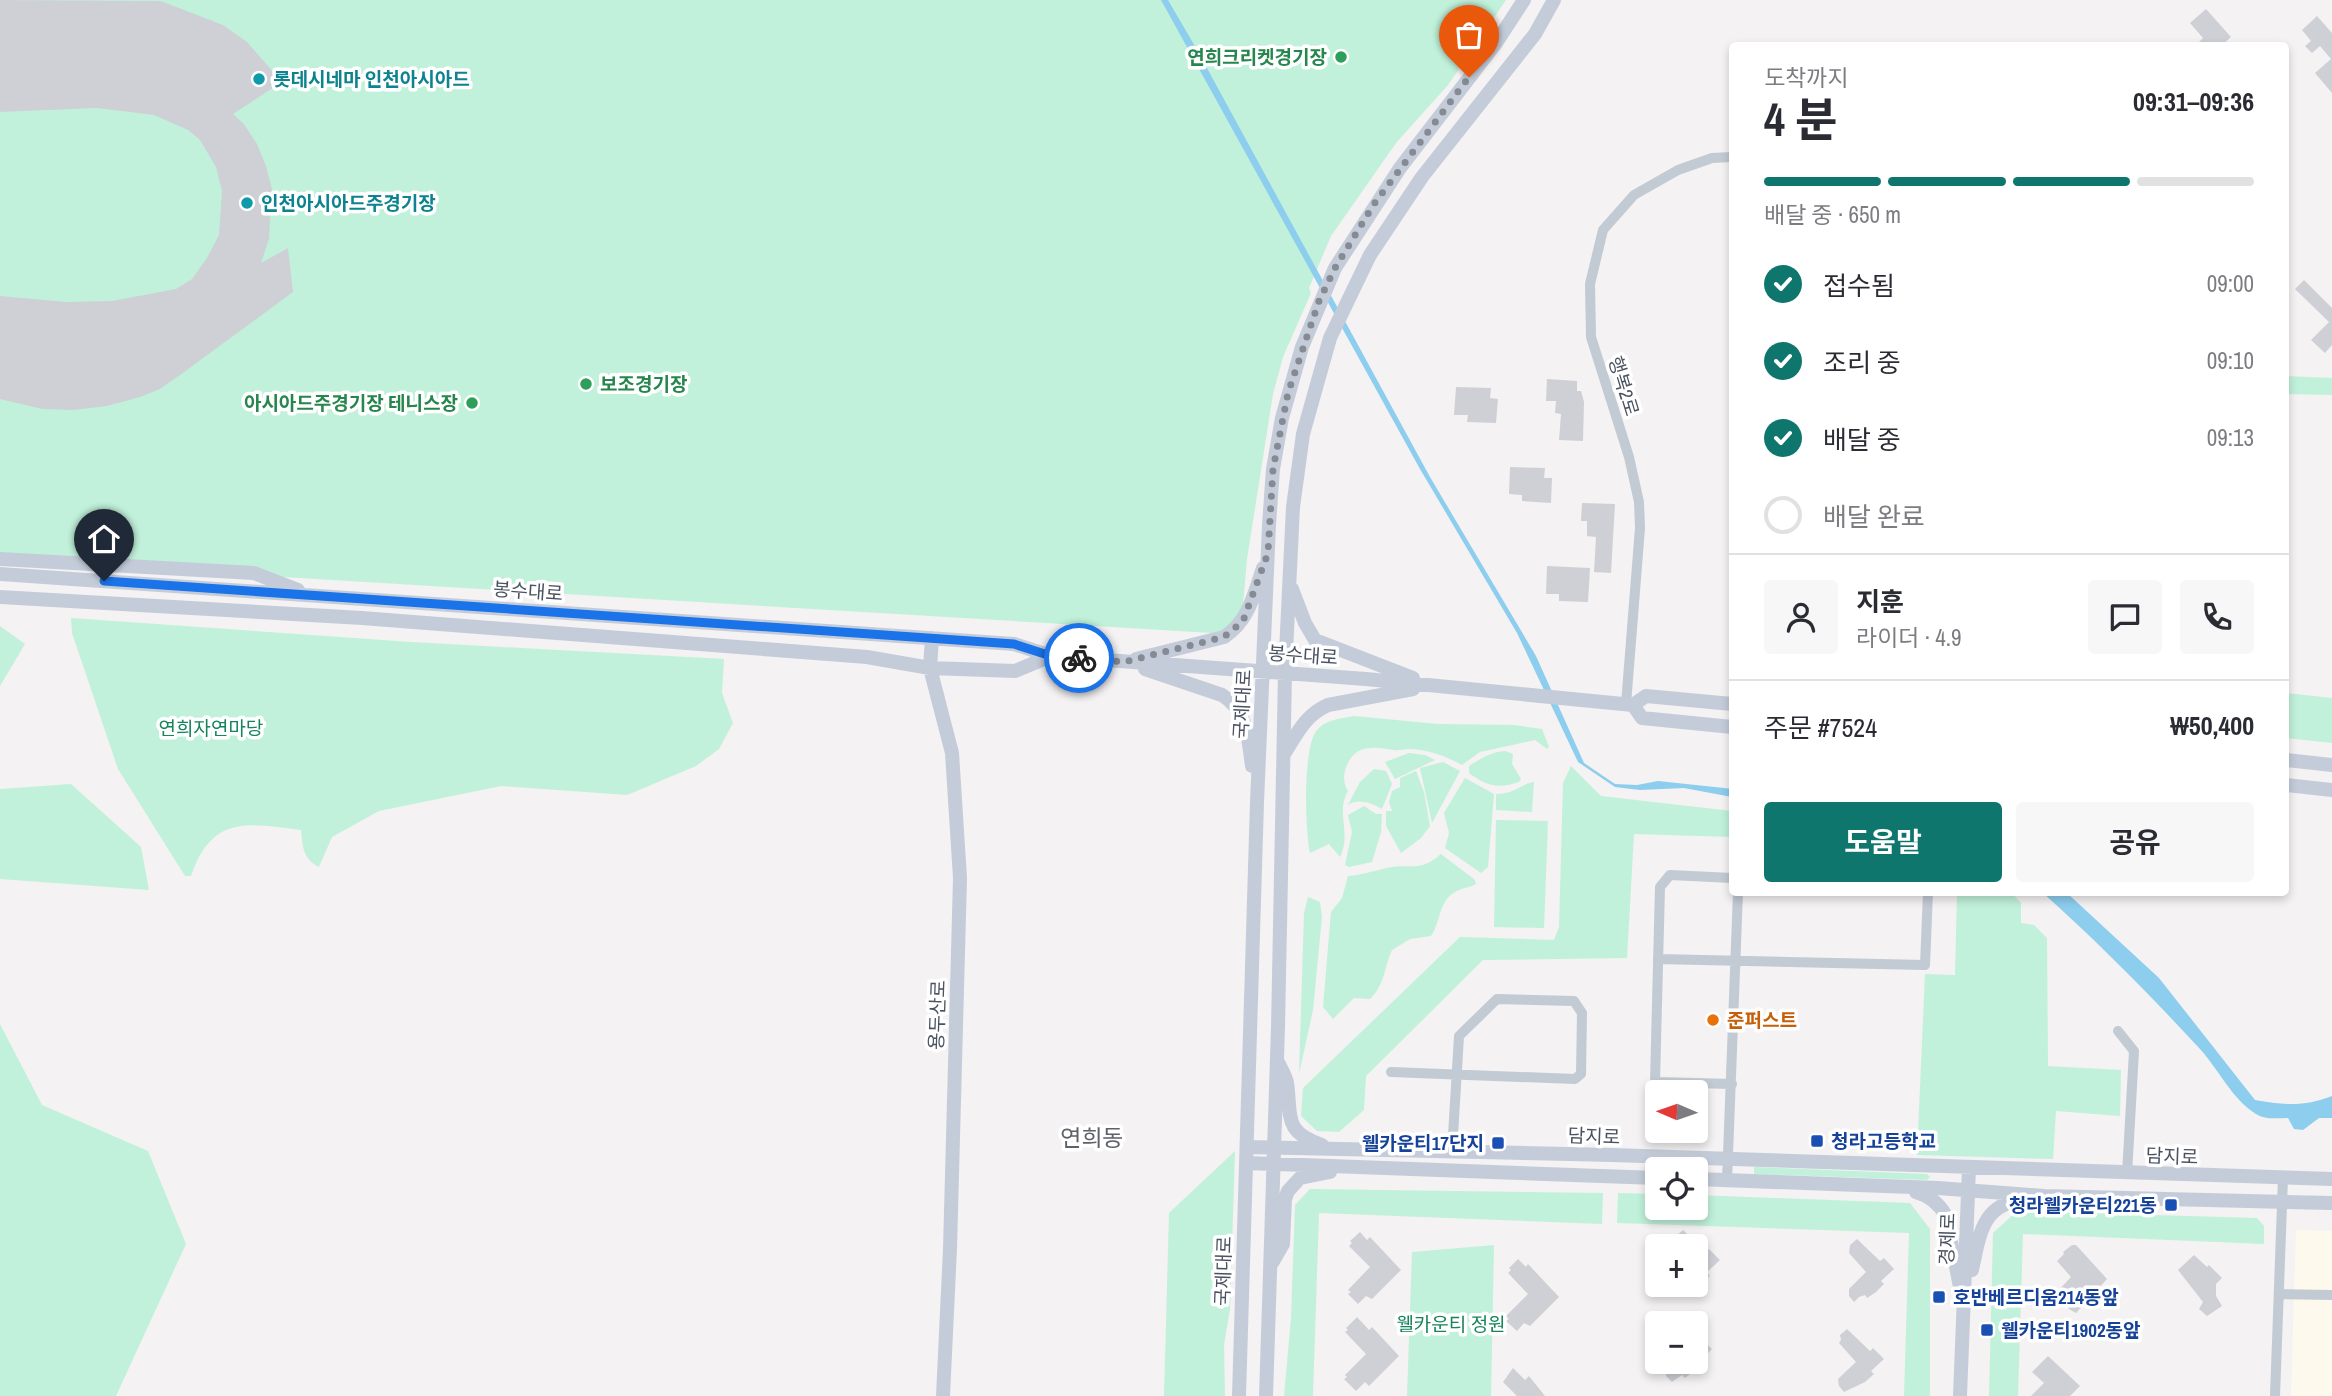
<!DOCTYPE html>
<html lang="ko">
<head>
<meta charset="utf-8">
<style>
  :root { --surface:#fff; --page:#f7f7f7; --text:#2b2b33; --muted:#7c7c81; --line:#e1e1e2; --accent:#0f766e }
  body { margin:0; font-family:"Archivo Narrow","Noto Sans KR",sans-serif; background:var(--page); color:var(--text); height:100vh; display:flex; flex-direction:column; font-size:26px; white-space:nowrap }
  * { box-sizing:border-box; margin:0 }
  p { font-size:23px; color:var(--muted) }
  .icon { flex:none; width:38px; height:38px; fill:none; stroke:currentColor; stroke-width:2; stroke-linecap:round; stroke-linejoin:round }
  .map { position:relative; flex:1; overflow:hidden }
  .details { position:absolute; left:1729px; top:42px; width:560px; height:854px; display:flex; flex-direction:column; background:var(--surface); border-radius:7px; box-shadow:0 4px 10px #0003 }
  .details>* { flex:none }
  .needle { width:46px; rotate:272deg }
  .controls { position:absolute; left:1645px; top:1080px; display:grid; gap:14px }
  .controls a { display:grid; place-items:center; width:63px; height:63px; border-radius:7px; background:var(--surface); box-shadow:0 4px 10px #0003; font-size:35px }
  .pin { position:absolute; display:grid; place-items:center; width:60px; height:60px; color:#fff; margin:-72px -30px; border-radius:50% 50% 50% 0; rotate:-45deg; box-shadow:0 0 7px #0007 }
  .pin .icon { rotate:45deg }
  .courier { position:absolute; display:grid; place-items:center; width:70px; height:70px; margin:-35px; border:5px solid #1a73e8; border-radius:50%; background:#fff; color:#222; box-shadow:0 2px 9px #0007 }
  .summary em { font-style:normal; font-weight:700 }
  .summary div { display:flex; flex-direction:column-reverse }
  .summary { display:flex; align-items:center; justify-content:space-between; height:119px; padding:0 35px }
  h1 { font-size:46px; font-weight:700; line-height:52px }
  .bar { display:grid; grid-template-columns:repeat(4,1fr); gap:10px 7px; align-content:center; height:84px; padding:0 35px }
  .bar i { height:9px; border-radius:5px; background:var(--line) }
  .bar .active { background:var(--accent) }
  .bar p { grid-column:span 4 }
  .line { display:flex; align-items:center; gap:18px; padding:0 35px; border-top:2px solid var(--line) }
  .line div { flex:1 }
  .round { display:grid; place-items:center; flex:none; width:74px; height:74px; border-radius:7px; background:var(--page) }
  ol { padding:0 35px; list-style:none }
  li { display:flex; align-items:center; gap:21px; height:77px }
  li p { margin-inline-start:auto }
  li .icon { padding:7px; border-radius:50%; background:var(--accent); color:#fff; stroke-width:4 }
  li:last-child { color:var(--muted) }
  li i { width:38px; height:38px; border:4px solid var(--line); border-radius:50% }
  .button { display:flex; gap:14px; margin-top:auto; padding:14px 35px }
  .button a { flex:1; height:80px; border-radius:7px; background:var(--accent); color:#fff; font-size:28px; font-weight:700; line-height:80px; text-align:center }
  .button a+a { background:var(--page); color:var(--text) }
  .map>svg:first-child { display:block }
  .commercial { fill:#fdfaed }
  .green { fill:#c1f1da }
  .water { fill:#8dcdee }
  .building { fill:#ced0d6 }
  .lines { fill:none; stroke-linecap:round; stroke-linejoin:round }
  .street { stroke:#c2cad3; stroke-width:10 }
  .secondary { stroke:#c4ccda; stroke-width:14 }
  .done { stroke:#858a93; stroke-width:7; stroke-dasharray:0 12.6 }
  .route { stroke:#1a73e8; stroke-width:9 }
  .leisure-dot { fill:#2e9e5b; stroke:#fff; stroke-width:2.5 }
  .culture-dot { fill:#0f9aa8; stroke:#fff; stroke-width:2.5 }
  .food-dot { fill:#e8710a; stroke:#fff; stroke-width:2.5 }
  .transit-dot { fill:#1a4fb4; stroke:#fff; stroke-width:2.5 }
  .labels { text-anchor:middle; stroke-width:7; stroke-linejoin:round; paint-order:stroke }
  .leisure-label { font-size:19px; font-weight:bold; fill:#27864d; stroke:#fff; text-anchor:end }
  .culture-label { font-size:19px; font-weight:bold; fill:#0d838f; stroke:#fff; text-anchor:start }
  .street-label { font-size:19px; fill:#495260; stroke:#fff }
  .park-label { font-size:19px; fill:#16845c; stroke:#fff }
  .food-label { font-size:19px; font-weight:bold; fill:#c56008; stroke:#fff; text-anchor:start }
  .transit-label { font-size:19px; font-weight:bold; fill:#164399; stroke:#fff; text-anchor:start }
  .quarter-label { font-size:23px; fill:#5e6167; stroke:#fff }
</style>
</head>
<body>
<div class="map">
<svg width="2332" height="1396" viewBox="0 0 2332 1396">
  <rect width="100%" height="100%" fill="#f4f2f2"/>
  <!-- commercial -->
  <path class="commercial" d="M2296,1230L2332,1231V1396H2291Z"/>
  <!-- green -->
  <path class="green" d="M0,0H1506L1448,85L1396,143L1331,236L1309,288L1311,293L1283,357L1273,394L1247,559L1243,605L1234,622L1221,631L1212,633L0,560Z
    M2286,376L2332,378V395L2286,394Z
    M71,618L411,642L724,659L722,693L733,723L719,749L696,766L627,795L501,786L379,811L332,837L319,867C302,858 303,847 301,830C247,823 212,815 191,876H185L118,769L72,633Z
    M0,626L25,644L0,686Z
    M2286,693L2332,698V743L2286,738Z
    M1354,716L1438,724L1514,725L1542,729L1549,747L1547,749L1535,740L1480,752L1462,765C1445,756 1430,750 1410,749C1404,749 1399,751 1394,750C1376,747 1356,743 1347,765C1343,774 1343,783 1348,791C1335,812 1352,833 1340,857L1329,844L1310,853C1305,829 1303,754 1315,733C1324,719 1340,719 1354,716Z
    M1505,751L1513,754L1512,764L1521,779L1519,782C1499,789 1486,786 1469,773V766C1480,759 1491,752 1505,751Z
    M1409,753L1425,755L1435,760L1395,779L1385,762Z
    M1443,762L1460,771L1432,823L1420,768Z
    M1571,766L1601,796L1732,811V837L1634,834L1627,958L1483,960L1366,1076L1364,1110L1339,1132L1317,1131L1301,1116L1303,1088L1460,937L1554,940L1559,927L1563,783Z
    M1374,769L1386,771L1392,784L1382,809C1371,803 1359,798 1348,805L1360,782Z
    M1416,771L1424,792L1430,826L1421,838L1401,853L1386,826V811H1392L1389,802L1392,791L1400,787V778Z
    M1465,778L1494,794L1488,867L1481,873L1445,848L1449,833L1444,813Z
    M1534,782L1532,812L1496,810V794C1515,794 1522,783 1534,782Z
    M71,784L141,847L149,890L0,879V789Z
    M1364,806L1376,814H1382L1381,832L1372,862L1349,867L1345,865L1352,832L1348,815Z
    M1496,820L1548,821L1544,928L1494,927Z
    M1441,854L1475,880L1476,884C1469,888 1461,888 1455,892C1438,902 1441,922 1431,936L1410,939L1392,950C1384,967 1385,985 1370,999L1354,998L1333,1019L1323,1007L1331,912L1342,898L1348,876C1362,875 1373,871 1387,868C1411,863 1420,873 1441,854Z
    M1957,893H2012L2021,903V923L2034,925L2047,938L2048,1066L2121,1070L2120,1116L2056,1111L2053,1159L1917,1155L1925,974L1955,975Z
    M1308,897L1320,902L1322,917L1313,1010L1299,1074L1304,913Z
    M0,1024L42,1105L148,1151L186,1244L116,1396H0Z
    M1235,1151L1230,1309L1224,1345L1225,1396H1164L1169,1213Z
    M1754,1167L1927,1174L1930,1177L1927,1180L1754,1174Z
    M1310,1189L1603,1193L1602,1224L1319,1213L1313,1396H1284L1291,1318L1295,1205Z
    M1618,1193L1657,1194V1208H1696V1195L1910,1203L1930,1229V1396H1904L1909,1233L1617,1223Z
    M2017,1211L2257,1218L2264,1226V1244L2023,1234L2018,1396H1989L1993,1233Z
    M1494,1245L1491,1396H1407L1412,1252Z"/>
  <!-- water -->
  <path class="water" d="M1161,0H1168L1196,48L1430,477L1536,656L1584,763L1615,784L1637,785L1658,781L1724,788L1732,789V797L1684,788L1640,790L1615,787L1578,762L1517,633L1420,469Z
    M2043,893H2067L2159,978L2255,1100C2285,1105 2304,1107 2332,1096V1118H2319L2303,1130L2294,1129L2288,1118C2276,1118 2266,1120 2256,1114C2232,1099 2219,1070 2200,1049C2150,995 2098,942 2043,893Z"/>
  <!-- building -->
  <path class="building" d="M0,0L161,1L223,25L247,42L282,82L233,114L244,124L257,144L266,166L272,189L269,239L261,263L288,248L293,292L180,375L160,389L140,397L107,406L74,410L42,409L0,399V296L66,302L112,301L176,289L192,279L207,258L219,235L222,191L216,167L200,140L188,130L154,115L97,108L0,112Z
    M2206,9L2231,37L2221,46H2195L2203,38L2190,23Z
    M2317,16L2332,33V93L2315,73L2331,59L2320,46L2312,53L2305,46L2311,41L2302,30Z
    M2304,280L2332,308V345L2325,353L2311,340L2329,322L2295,289Z
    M1547,379L1577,381V391H1581L1584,402L1583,441L1559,440L1561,414L1555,413L1556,401H1546Z
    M1456,387L1491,388L1490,398L1498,399L1496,423L1467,422L1468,415H1454Z
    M1510,467L1545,468L1544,478H1552L1551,503L1522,501V495L1509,494Z
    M1582,503L1615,504L1611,573L1594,572L1596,537L1587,536V521H1581Z
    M1547,566L1590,568L1588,602L1559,601V594H1546Z
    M1683,1230L1706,1252L1709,1249L1720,1260L1707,1272L1710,1276L1696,1286V1246H1672L1677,1241L1676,1236Z
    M1360,1232L1367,1240L1370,1237L1401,1270L1372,1299L1366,1296L1358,1304L1348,1294L1351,1292L1348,1290L1370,1267L1349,1246L1352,1243L1350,1241Z
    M1857,1239L1880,1261L1884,1258L1894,1269L1881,1281L1884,1284L1876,1292L1867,1298L1865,1295L1859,1297L1854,1302L1849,1296V1289L1866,1272L1849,1253L1850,1245Z
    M2072,1245H2076L2107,1279L2076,1313L2069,1309L2056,1293L2071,1277L2057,1261L2064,1254L2063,1252Z
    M2194,1255L2207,1267L2209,1265L2222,1278L2216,1284V1296L2222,1306L2207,1316L2199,1309L2203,1302L2178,1270Z
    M1518,1259L1526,1267L1528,1264L1559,1297L1530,1326L1524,1323L1517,1331L1506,1321L1509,1319L1506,1316L1528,1294L1508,1273L1511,1270L1509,1268Z
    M1357,1317L1369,1330L1372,1327L1399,1356L1369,1386L1365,1382L1356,1391L1344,1379L1347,1377L1345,1375L1366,1354L1345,1332L1348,1330L1346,1328Z
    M1847,1329L1870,1351L1873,1348L1884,1359L1871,1371L1874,1374L1865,1382L1844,1392L1839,1386L1838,1379L1856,1362L1839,1343L1841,1340L1840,1335Z
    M1701,1338L1712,1349L1699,1362H1705L1685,1378L1682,1375L1672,1382L1666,1376V1369L1674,1362H1696V1343Z
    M2048,1356L2080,1386L2070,1396H2031L2044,1383L2032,1372Z
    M1513,1368L1525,1380L1529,1376L1545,1396H1517L1503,1382Z"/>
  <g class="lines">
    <!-- street -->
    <path class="street" d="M1626,704L1640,528L1639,502L1629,457L1591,337L1590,284L1603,230L1634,195L1678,170L1712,158L1732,157
      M1658,959L1925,965L1928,892
      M2118,1031L2134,1051L2127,1174
      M1391,1072L1575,1079L1581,1074L1582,1013L1574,1001L1497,999L1459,1036L1452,1152
      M1732,1084L1655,1082L1660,887L1670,875L1732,878
      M1727,1181L1738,892
      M2279,1294L2332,1295
      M2275,1396L2283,1178"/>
    <!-- secondary -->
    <path class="secondary" d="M0,559L254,573L298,590
      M0,574L1014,644L1051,656L1366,679L1633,705L1646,696L1732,704
      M1292,589L1305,623L1315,640L1413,678
      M0,597L362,618L867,657L930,668L1015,671L1051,656
      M932,638L930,668L952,753L960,878L950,1249L943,1396
      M1136,659L1224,637C1249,621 1254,594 1263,568
      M1145,669L1222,695C1248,711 1248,738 1252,766
      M1633,705L1642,718L1732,727
      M1284,754C1297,734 1305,715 1328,705L1413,689
      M2286,760L2332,765
      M2286,785L2332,790
      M1278,1062C1281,1069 1286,1076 1287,1083C1292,1116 1282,1131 1322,1145
      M1248,1147L1612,1155L2332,1179
      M1247,1163L1657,1178
      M1696,1179L1938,1188L2044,1196L2332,1203
      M1916,1192C1930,1196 1939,1203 1946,1216L1960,1287
      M1272,1263L1283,1244L1285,1199L1288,1191L1300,1178L1330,1172
      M1972,1270C1980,1233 1982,1204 2025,1199
      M1239,1396L1257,802L1269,525L1273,469L1282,418L1302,347L1335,268L1400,168L1496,43L1524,0
      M1266,1396L1278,1027L1285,673L1293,507L1303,434L1330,338L1370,255L1422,177L1535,34L1554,0
      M1960,1396L1969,1168"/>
  </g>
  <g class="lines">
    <!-- done -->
    <path class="done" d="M1079,658L1124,662L1224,637L1243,621L1268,553L1273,469L1288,393L1319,301L1335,268L1374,204L1469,77"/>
    <!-- route -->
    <path class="route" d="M104,581L1014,644L1051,656L1079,658"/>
  </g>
  <!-- markers -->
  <g class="leisure-dot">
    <circle cx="1341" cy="57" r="7"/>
    <circle cx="586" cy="384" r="7"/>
    <circle cx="472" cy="403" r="7"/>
  </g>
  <g class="culture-dot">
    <circle cx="259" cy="79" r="7"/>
    <circle cx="247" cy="203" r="7"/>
  </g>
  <circle class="food-dot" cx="1713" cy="1020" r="7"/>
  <g class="transit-dot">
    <rect x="1810" y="1134" width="14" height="14" rx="3.5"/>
    <rect x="1491" y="1136" width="14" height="14" rx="3.5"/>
    <rect x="2164" y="1198" width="14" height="14" rx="3.5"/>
    <rect x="1932" y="1290" width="14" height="14" rx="3.5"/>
    <rect x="1980" y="1323" width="14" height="14" rx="3.5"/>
  </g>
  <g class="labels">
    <!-- leisure labels -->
    <g class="leisure-label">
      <text x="1327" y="64">연희크리켓경기장</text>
      <text x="600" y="391" text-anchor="start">보조경기장</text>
      <text x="458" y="410">아시아드주경기장 테니스장</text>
    </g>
    <!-- culture labels -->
    <g class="culture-label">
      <text x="273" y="86">롯데시네마 인천아시아드</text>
      <text x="261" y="210">인천아시아드주경기장</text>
    </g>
    <!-- street labels -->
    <g class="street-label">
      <text transform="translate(1624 386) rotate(73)" y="7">행복2로</text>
      <text transform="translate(528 591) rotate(4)" y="7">봉수대로</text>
      <text transform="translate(1303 655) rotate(4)" y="7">봉수대로</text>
      <text transform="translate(1242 704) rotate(-87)" y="7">국제대로</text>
      <text transform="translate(937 1015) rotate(-88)" y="7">용두산로</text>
      <text transform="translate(1594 1136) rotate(2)" y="7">담지로</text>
      <text transform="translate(2172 1156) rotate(2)" y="7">담지로</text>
      <text transform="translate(1947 1239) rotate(-88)" y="7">경제로</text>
      <text transform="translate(1223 1271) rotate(-88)" y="7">국제대로</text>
    </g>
    <!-- park labels -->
    <g class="park-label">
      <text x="211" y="735">연희자연마당</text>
      <text x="1451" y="1331">웰카운티 정원</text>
    </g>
    <!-- food labels -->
    <g class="food-label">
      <text x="1727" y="1027">준퍼스트</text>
    </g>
    <!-- transit labels -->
    <g class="transit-label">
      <text x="1831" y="1148">청라고등학교</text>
      <text x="1484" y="1150" text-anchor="end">웰카운티17단지</text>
      <text x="2157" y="1212" text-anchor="end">청라웰카운티221동</text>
      <text x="1953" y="1304">호반베르디움214동앞</text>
      <text x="2001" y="1337">웰카운티1902동앞</text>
    </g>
    <!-- quarter labels -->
    <g class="quarter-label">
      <text x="1092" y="1146">연희동</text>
    </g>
  </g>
</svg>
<div class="controls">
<a><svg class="needle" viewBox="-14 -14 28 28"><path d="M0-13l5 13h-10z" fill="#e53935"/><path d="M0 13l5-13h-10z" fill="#7c7c81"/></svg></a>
<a><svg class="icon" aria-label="locate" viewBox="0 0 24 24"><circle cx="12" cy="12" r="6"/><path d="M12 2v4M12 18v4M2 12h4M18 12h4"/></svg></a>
<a>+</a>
<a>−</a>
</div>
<div class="pin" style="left:1469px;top:77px;background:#ea580c"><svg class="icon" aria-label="bag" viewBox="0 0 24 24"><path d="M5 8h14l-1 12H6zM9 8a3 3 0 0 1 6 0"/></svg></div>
<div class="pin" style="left:104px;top:581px;background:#1f2937"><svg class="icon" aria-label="home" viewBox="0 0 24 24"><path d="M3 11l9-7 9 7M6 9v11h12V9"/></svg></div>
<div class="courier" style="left:1079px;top:658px"><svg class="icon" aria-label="bike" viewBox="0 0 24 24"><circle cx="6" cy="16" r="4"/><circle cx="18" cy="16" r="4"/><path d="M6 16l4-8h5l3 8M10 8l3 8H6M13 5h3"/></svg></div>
<section class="details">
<div class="summary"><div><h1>4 분</h1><p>도착까지</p></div><em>09:31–09:36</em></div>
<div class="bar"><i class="active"></i><i class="active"></i><i class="active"></i><i></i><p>배달 중 · 650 m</p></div>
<ol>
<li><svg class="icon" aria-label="check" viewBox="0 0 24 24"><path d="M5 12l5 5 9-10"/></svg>접수됨<p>09:00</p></li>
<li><svg class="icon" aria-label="check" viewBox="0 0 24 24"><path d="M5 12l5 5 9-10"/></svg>조리 중<p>09:10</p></li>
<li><svg class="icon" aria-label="check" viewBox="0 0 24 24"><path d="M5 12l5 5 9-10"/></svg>배달 중<p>09:13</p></li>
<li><i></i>배달 완료</li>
</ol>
<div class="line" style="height:126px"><a class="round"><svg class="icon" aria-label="person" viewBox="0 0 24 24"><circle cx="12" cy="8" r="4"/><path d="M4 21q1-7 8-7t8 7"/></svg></a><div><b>지훈</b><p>라이더 · 4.9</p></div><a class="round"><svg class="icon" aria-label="chat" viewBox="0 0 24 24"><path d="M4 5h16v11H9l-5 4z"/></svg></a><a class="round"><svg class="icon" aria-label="phone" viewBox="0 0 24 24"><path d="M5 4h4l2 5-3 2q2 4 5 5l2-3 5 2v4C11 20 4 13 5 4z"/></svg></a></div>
<div class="line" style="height:91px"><div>주문 #7524</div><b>₩50,400</b></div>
<div class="button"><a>도움말</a><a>공유</a></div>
</section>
</div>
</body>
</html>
